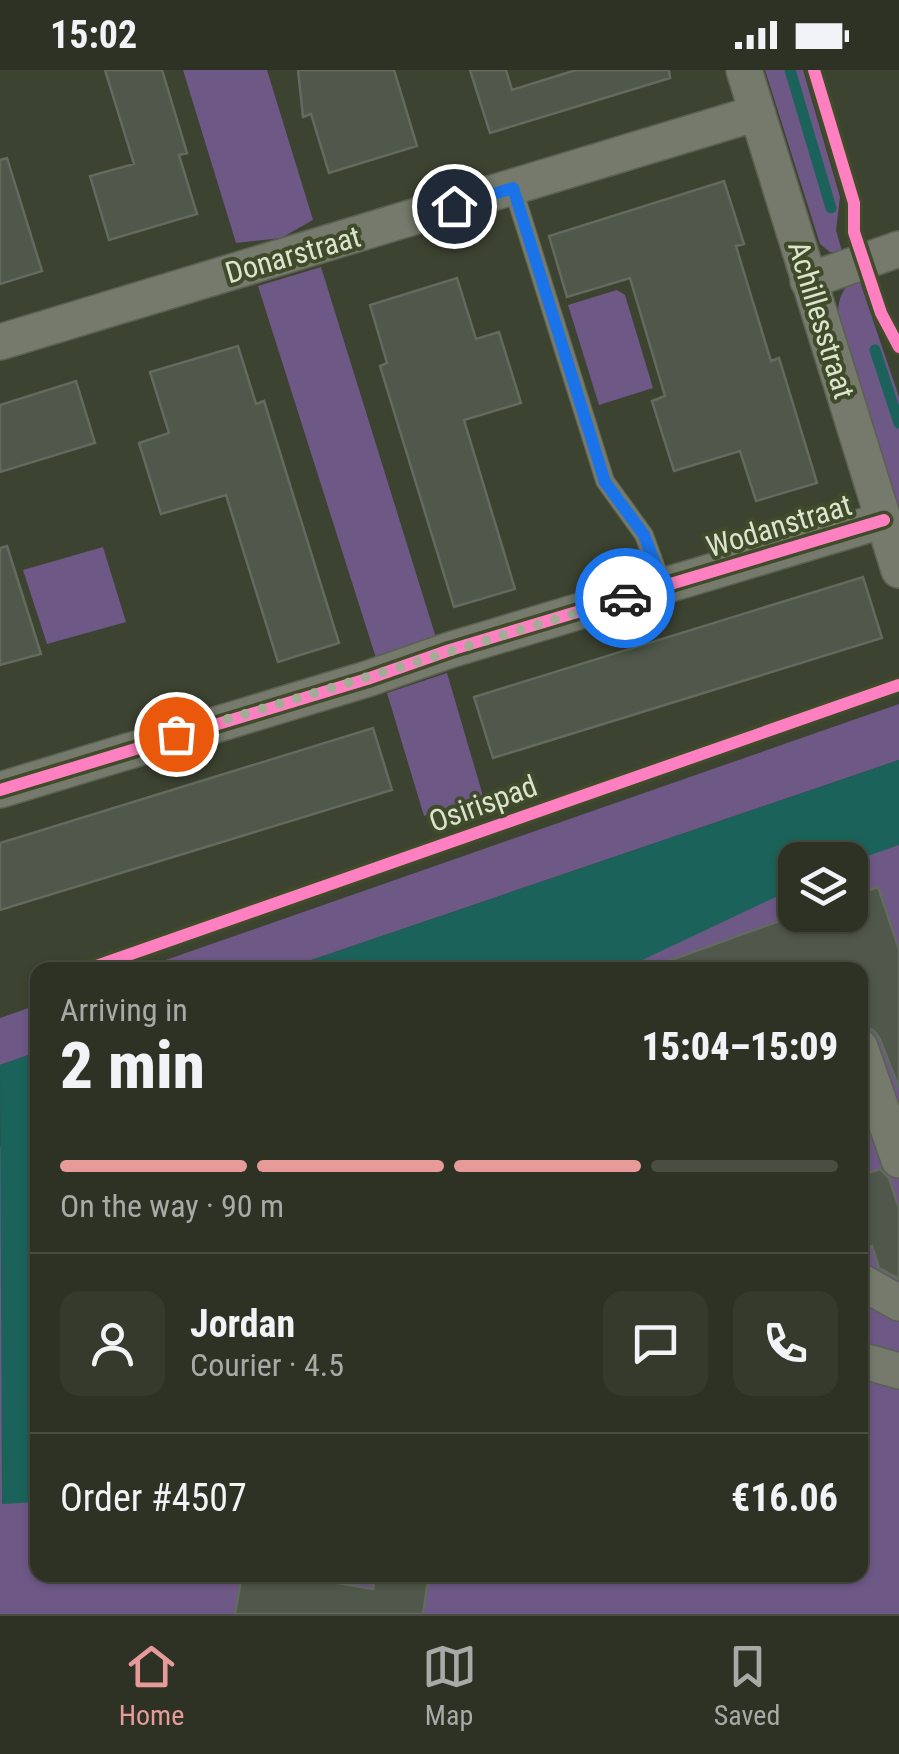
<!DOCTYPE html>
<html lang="en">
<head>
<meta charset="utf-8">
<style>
  :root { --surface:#2e3225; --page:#363a2d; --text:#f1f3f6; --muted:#a7aaa7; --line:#494d42; --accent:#e69b98 }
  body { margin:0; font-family:"Roboto Condensed",sans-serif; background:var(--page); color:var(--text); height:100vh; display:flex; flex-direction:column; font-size:38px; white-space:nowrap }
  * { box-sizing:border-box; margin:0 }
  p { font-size:32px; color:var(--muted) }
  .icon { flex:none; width:55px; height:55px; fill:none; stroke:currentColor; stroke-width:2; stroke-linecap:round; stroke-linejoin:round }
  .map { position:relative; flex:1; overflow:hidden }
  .details { position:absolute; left:30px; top:892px; width:838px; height:620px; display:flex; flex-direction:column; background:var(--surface); border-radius:20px; box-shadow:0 2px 8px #0004,0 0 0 2px var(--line) }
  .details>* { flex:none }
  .tools { position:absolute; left:778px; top:772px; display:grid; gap:20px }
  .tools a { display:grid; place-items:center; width:90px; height:90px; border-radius:20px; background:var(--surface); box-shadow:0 2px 8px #0004,0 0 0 2px var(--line); font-size:50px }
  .pin { position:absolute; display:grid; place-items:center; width:85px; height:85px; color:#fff; margin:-42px; border:5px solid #fff; border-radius:50%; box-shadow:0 2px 10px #0007 }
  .courier { position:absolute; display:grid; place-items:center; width:100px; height:100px; margin:-50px; border:8px solid #1a73e8; border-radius:50%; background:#fff; color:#222; box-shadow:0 2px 12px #0007 }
  .headline em { font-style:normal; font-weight:800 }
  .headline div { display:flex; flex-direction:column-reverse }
  .headline { display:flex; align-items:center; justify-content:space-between; height:170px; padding:0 30px }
  h1 { font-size:65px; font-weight:800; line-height:75px }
  .bar { display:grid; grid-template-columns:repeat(4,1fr); gap:15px 10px; align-content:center; height:120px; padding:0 30px }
  .bar i { height:12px; border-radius:8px; background:var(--line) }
  .bar .selected { background:var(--accent) }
  .bar p { grid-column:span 4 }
  .line { display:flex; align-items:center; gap:25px; padding:0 30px; border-top:2px solid var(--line) }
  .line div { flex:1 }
  .round { display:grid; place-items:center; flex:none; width:105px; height:105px; border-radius:20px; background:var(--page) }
  .status { display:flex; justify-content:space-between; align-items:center; height:70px; padding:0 50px; background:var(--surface); direction:ltr }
  .status svg { height:28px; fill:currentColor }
  .dock { display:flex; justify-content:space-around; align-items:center; height:140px; border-top:2px solid var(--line); background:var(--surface); font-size:28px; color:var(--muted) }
  .dock a { display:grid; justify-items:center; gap:5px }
  .dock .selected { color:var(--accent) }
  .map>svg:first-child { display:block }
  .green { fill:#6e5886; fill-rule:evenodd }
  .water { fill:#1b635a }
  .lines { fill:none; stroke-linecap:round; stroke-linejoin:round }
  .stream { stroke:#1b635a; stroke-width:11 }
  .building { fill:#4f584a; stroke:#636b5e; stroke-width:2.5 }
  .service-casing { stroke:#5b6151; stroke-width:20 }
  .minor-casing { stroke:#5b6151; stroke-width:38 }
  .service { stroke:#757a6c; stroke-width:18 }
  .minor { stroke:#757a6c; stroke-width:35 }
  .cycleway-casing { stroke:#3f4b29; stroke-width:19 }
  .cycleway { stroke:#ff80c0; stroke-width:12 }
  .done { stroke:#a4ac98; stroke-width:10; stroke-dasharray:0 18 }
  .route { stroke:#1a73e8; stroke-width:12 }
  .labels { text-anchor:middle; stroke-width:8; stroke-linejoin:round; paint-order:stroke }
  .street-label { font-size:30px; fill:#dce4d0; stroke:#3f4b29 }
</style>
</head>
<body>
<div class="status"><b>15:02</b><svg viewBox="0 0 49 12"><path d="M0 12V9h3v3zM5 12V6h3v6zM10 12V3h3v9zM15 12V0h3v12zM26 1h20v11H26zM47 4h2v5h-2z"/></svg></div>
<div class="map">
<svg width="899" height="1544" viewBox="0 0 899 1544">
  <rect width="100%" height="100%" fill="#3d4331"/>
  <!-- green -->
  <path class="green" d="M183,0H267L313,150L281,168L236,173Z
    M765,0H803L840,127L836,160L843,185L830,182L820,174Z
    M321,197L437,571L376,588L258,216Z
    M859,209L899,327V440L838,243C839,228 842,215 859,209Z
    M617,220L625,225L653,318L599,335L568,235Z
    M103,477L126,552L47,574L23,500Z
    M447,603L483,726L424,746L387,623Z
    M899,634V690L282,900H137Z
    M899,748V1544H0V1077L37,1063L38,1505H860V900H483ZM795,790H850V845H795Z
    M37,935V982L0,995V948Z"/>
  <!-- water -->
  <path class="water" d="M899,690V775L850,792L795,790V818L621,900H282Z
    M37,982V1432L2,1434L0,995Z"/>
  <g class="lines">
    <!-- stream -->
    <path class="stream" d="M790,0L831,138
      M875,280L899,353"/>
  </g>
  <!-- building -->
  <path class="building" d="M105,0H162L187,83L179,85L197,144L109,170L90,106L134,94Z
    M298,0H394L417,76L329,103L311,44L303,47Z
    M470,0H506L512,20L576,0H669L670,8L490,63Z
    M7,88L42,201L0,214V90Z
    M724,111L744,174L736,176L745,206L771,291L779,288L817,413L756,431L740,381L674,401L652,331L665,326L630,208L567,227L549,166Z
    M457,208L476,269L499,262L521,333L464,350L515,519L454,537L380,296L387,293L370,235Z
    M238,276L256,334L264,331L339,573L278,592L226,425L161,444L139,373L169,363L150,302Z
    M76,311L95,373L0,402V335Z
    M7,476L41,584L0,595V478Z
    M863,507L882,568L493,688L474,627Z
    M373,658L392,720L0,840V773Z
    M878,817L899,879V1018L880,969L873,960L860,956V900H657V895L796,845H850V827Z
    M880,1099L889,1108L899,1138V1209L879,1198L872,1176L860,1180V1106Z
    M242,1505H290L373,1519L375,1505H429L423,1544H235Z"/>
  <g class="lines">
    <!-- service casing -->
    <g class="service-casing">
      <path id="service" d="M513,118L605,411L644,465L663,517"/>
    </g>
    <!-- minor casing -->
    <g class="minor-casing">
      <path id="minor" d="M744,0L899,500
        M808,211L899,179
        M0,272L757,43
        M0,720L367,609L450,580L884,450
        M860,977L899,1090
        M860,1211L899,1233
        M860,1290L899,1301"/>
    </g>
    <!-- service -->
    <use href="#service" class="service"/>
    <!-- minor -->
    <use href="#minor" class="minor"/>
    <!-- cycleway casing -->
    <g class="cycleway-casing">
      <path id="cycleway" d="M814,0L854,133V162L881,243L899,277
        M0,720L367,609L450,580L884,450
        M85,900L899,615"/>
    </g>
    <!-- cycleway -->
    <use href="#cycleway" class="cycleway"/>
  </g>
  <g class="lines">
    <!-- done -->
    <path class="done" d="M176,664C327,621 475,573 625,528"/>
    <!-- route -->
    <path class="route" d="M454,136L513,118L605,412L644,465L664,517L625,528"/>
  </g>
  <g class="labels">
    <!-- street labels -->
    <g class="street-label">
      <text transform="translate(293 185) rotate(-16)" y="10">Donarstraat</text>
      <text transform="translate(821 250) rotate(73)" y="10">Achillesstraat</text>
      <text transform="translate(779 456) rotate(-17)" y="10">Wodanstraat</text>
      <text transform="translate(483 734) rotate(-20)" y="10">Osirispad</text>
    </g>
  </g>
</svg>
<div class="tools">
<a><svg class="icon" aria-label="layers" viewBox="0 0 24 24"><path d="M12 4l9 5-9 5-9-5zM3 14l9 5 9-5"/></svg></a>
</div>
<div class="pin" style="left:176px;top:664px;background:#ea580c"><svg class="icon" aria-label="bag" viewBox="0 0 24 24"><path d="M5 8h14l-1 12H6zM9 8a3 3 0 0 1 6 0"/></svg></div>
<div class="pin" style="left:454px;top:136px;background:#1f2937"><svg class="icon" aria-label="home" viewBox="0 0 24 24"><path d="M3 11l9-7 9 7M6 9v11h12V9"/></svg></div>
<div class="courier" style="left:625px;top:528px"><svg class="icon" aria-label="car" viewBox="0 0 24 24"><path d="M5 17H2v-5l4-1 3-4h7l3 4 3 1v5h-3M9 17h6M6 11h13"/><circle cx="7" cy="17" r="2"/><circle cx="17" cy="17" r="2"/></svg></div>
<section class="details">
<div class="headline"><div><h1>2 min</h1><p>Arriving in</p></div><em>15:04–15:09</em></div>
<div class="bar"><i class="selected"></i><i class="selected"></i><i class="selected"></i><i></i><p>On the way · 90 m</p></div>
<div class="line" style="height:180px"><a class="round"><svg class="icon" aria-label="person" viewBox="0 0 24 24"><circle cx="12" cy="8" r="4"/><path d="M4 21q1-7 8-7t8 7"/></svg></a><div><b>Jordan</b><p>Courier · 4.5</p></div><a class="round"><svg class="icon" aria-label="chat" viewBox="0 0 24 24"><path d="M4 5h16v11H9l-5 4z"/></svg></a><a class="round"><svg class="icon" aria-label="phone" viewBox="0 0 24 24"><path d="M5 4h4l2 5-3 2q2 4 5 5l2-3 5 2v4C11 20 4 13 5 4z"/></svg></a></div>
<div class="line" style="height:130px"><div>Order #4507</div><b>€16.06</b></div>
</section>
</div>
<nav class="dock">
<a class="selected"><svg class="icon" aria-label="home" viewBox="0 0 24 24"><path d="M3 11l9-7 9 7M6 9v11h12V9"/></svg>Home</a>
<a><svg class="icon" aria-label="map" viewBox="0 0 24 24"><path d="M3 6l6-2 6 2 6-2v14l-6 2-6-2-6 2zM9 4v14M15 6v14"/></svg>Map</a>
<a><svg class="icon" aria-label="saved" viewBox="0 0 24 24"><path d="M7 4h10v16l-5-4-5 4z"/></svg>Saved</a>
</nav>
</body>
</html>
